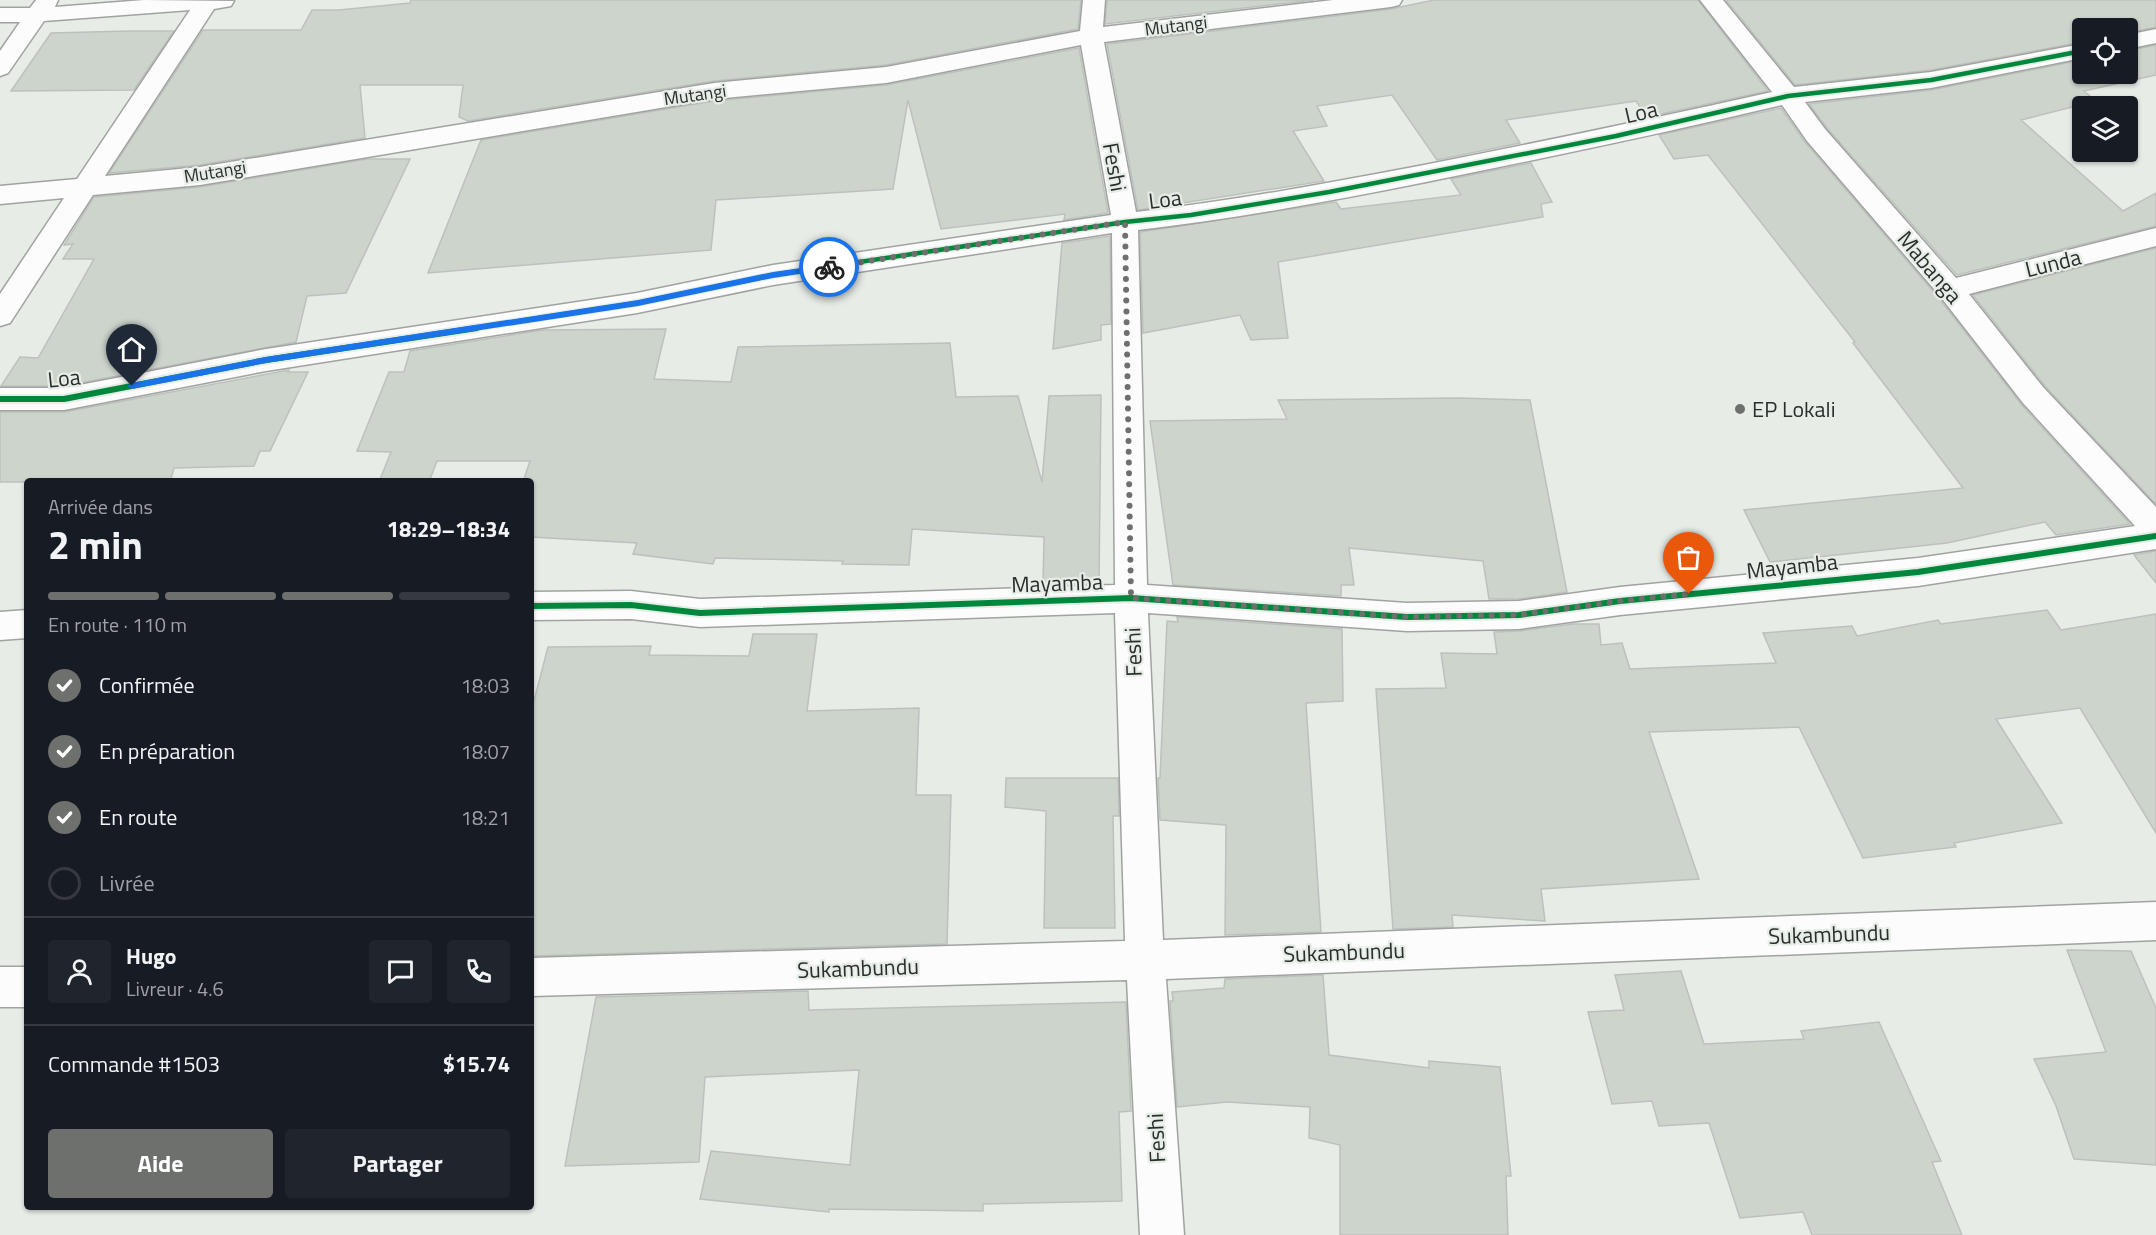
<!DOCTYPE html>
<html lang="fr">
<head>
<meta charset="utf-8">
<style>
  :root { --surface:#171b24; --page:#20242c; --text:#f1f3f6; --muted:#9ea1a6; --line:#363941; --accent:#6d706d }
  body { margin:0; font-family:"Titillium Web",sans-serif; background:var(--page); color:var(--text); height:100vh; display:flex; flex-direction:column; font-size:22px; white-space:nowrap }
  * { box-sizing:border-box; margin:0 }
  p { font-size:20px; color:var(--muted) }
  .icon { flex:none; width:33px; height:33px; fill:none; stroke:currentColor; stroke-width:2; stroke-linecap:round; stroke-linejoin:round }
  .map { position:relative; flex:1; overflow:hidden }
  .panel { position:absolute; left:24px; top:478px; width:510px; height:732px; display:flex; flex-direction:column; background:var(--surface); border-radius:6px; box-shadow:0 2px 4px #0004 }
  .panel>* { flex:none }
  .fabs { position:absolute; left:2072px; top:18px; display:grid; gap:12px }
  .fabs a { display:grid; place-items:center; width:66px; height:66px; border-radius:6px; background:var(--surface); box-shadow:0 2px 4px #0004; font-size:30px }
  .pin { position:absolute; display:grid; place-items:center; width:51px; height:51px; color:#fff; margin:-62px -26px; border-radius:50% 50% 50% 0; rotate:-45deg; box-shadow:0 0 6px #0007 }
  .pin .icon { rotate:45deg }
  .courier { position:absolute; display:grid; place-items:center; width:60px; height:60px; margin:-30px; border:4px solid #1a73e8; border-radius:50%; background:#fff; color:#222; box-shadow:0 2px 8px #0007 }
  .summary em { font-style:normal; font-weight:700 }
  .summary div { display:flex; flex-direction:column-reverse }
  .summary { display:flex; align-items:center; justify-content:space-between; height:102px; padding:0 24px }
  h1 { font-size:39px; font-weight:700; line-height:45px }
  .bar { display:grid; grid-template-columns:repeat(4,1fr); gap:9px 6px; align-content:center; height:72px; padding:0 24px }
  .bar i { height:8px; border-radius:4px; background:var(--line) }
  .bar .on { background:var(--accent) }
  .bar p { grid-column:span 4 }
  .line { display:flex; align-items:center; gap:15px; padding:0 24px; border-top:2px solid var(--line) }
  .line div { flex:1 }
  .round { display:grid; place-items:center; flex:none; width:63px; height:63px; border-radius:6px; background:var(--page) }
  ol { padding:0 24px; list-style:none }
  li { display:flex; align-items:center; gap:18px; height:66px }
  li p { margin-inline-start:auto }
  li .icon { padding:6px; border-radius:50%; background:var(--accent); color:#fff; stroke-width:4 }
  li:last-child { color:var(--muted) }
  li i { width:33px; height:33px; border:3px solid var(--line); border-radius:50% }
  .button { display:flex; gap:12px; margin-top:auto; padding:12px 24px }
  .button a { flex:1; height:69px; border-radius:6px; background:var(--accent); color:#fff; font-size:24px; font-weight:700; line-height:69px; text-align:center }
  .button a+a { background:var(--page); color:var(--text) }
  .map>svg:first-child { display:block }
  .building { fill:#ccd4cc; stroke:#bdc1bd; stroke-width:1.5 }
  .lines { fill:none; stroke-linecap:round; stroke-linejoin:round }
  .street-casing { stroke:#a0a3a0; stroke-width:3 }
  .street { fill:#fbfcfb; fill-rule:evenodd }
  .cycleway-far1-casing { stroke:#e6ede6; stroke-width:8 }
  .cycleway-casing { stroke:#e6ede6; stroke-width:10 }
  .cycleway-far1 { stroke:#00873e; stroke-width:4.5 }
  .cycleway { stroke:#00873e; stroke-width:6 }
  .route { fill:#1a73e8 }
  .done { stroke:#6d706d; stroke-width:6; stroke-dasharray:0 10.8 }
  .poi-dot { fill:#6d706d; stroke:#e6ede6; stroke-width:2 }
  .labels { text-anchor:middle; stroke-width:4.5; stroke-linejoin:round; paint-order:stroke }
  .far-street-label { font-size:18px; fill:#2b2e2c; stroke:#e6ede6 }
  .street-label { font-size:22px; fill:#2b2e2c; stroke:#e6ede6 }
  .poi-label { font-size:22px; fill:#2b2e2c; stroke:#e6ede6; text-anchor:start }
</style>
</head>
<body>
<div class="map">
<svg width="2156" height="1235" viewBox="0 0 2156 1235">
  <rect width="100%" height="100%" fill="#e7ece7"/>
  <!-- building -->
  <path class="building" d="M411,0H1081L1078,29L886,65L714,81L468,121L459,117L463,85H360L365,138L200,165L109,173L203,30H301L312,10H339L410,3Z
    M1107,0H1314L1105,24Z
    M1434,0H1698L1768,91L1647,117L1636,101L1506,120L1520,143L1437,160L1392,95L1317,106L1327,126L1293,131L1324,181L1138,210L1107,44L1391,9Z
    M1726,0H2156V27L2127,33V28H2082V42L1931,70L1795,85Z
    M129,31H174L134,90L11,91L51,33Z
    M2156,45V75L2084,91L2096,101L2021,120L2123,211L2156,193V226L1957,275L1827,128L1809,104L1931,90L2082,60V74H2127V51Z
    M1079,48L1108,213L1064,220L1065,214L941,229L908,100L893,189L716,200L711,250L428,273L481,140L714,101L886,85Z
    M1781,108L1805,142L1938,297L2021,404L2130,524L2056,535L2045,522L1947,543L1770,562L1744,510L1963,488L1853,343L1855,342L1708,155L1674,159L1659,135Z
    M367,159H410L346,293L307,296L296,342L64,386H1L20,357L38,358L94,259H63L73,244L64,245L94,197L200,187Z
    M1531,163L1552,202L1541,204L1543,217L1278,262L1288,338L1251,340L1240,315L1143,333L1140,232L1336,202L1341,209L1461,195L1451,179Z
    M1110,236L1111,324L1101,325V340L1053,349L1062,243Z
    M2156,248V504L2045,386L1973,295Z
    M666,329L654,379L731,382L738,347L950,343L956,397L1018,396L1042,482L1049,396L1101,395L1099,583L1043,585L1044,537L912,529L909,565L842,564L843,561L715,558L713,564L633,554L637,543L531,537V482H523L530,461H437L429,482H379L391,452L357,451L389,372H404L410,351L543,330Z
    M289,370L288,372H308L270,451H260L254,466L174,468L170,482H0V412H64Z
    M1459,398L1530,400L1567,592L1519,599H1489L1483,561L1349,548L1354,585H1341V596L1173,585L1150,421L1287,419L1278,400Z
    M2156,551V583L2134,555Z
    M2047,610L2061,630L2156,614V833L2080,708L1996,719L2062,823L1954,843L1956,847L1863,858L1799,727L1649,732L1699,879L1541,889L1545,921L1452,915L1453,927L1393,929L1376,689L1446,688L1441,653L1497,654L1494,632L1519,631L1573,624H1599L1601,645L1622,643L1630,669L1776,663L1763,633L1852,626L1857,636L1938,620L1941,624Z
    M1177,617L1342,629L1343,701L1306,703L1321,932L1225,935L1226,825L1160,820L1158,778H1160L1167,621L1178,622Z
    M753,634H817L807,711L919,708L916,795H951L947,944L531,956V712L548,647L651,646L649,655L749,656Z
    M1006,778H1118L1119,816H1113L1115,928H1044L1046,811L1005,807Z
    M2067,950L2131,951L2156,1008V1165L2074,1159L2056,1106L2034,1059L2106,1052Z
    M1681,971L1704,1044L1804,1039L1801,1031L1879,1022L1941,1161L1932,1162L1962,1235H1812L1803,1212L1740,1218L1709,1123L1659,1126L1652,1101L1612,1104L1588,1012L1624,1010L1615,975Z
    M1323,975L1329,1055L1429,1068V1061L1500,1067L1511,1176H1506L1508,1235H1340V1145L1309,1138L1310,1107L1227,1102L1177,1107L1170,1001H1173L1172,992L1224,988L1225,979Z
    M808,991L809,1010L1126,1002L1131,1111L1119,1112L1122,1201L983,1204V1211L829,1209V1212L700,1199L711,1151L850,1165L859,1070L705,1077L699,1162L565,1166L596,997Z"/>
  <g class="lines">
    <!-- street casing -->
    <g class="street-casing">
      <path id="street" d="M36,0H58L55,7L144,0L234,1L231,6L214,9L105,176L200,167L714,83L886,67L1080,31L1083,0H1105L1103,27L1333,0H1402L1399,5L1391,7L1104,42L1136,212C1233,201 1329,183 1424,165C1540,142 1656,118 1772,92L1700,0H1723L1794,87L1931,72L2082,44V58L1931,88L1805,102L1825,129L1956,278L2156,228V246L1969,294L2043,387L2156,507V549L1918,586L1620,615L1519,629L1407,631L1148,613L1163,940L2156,902V940L1166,979L1184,1235H1140L1127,980L531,996V958L1125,941L1115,613L700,627L631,619L531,620V592L631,591L700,599L1115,585L1112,233L773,285L637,313L266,371L64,410H0V388H64L266,349L637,293L773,265L1111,215L1081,45L886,83L714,99L200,185L93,195L10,323L0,326V294L64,198L0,204V186L77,179L190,10L44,21L8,73L0,76V51L20,22H0V8H30ZM1782,105L1807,141L1940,296L2023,403L2135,526L1918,558L1620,587L1519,601L1407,603L1147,585L1138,230C1235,219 1331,201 1426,182C1545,158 1664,133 1782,105Z
        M2156,29V43L2127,49V35Z
        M27,610V638L0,640V612Z
        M0,967H27V1007H0Z"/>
    </g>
    <!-- street -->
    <use href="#street" class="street"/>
    <!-- cycleway-far1 casing -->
    <g class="cycleway-far1-casing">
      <path id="cycleway-far1" d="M467,329L637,303L773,275L1125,222L1191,215L1329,192L1616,136L1788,96L1931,80L2082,51"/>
    </g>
    <!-- cycleway casing -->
    <g class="cycleway-casing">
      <path id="cycleway" d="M0,399H64L266,360L477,328
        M531,606L631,605L700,613L1131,598L1407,617L1519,615L1620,601L1918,572L2156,536"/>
    </g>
    <!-- cycleway-far1 -->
    <use href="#cycleway-far1" class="cycleway-far1"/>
    <!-- cycleway -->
    <use href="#cycleway" class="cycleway"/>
  </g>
  <!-- route -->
  <path class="route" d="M829,264L833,267L832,269L773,278L638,306L266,363L132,389L127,386L132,383L266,357L638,300L773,272Z"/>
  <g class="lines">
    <!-- done -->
    <path class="done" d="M829,267L1125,222L1131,598L1407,617L1519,615L1620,601L1689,594"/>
  </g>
  <!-- markers -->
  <circle class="poi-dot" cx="1740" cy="409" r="6"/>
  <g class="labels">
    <!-- far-street labels -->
    <g class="far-street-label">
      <text transform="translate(1176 26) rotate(-7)" y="6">Mutangi</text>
      <text transform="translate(695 95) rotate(-8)" y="6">Mutangi</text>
      <text transform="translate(215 172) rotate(-9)" y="6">Mutangi</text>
    </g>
    <!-- street labels -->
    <g class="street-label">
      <text transform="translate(1641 112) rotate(-13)" y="8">Loa</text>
      <text transform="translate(1115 167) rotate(80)" y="8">Feshi</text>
      <text transform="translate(1165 199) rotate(-7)" y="8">Loa</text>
      <text transform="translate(2053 263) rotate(-14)" y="8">Lunda</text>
      <text transform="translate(1930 267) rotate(50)" y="8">Mabanga</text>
      <text transform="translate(64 378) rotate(-6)" y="8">Loa</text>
      <text transform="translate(1792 566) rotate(-6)" y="8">Mayamba</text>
      <text transform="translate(1057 583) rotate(-2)" y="8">Mayamba</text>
      <text transform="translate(1133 652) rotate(-92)" y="8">Feshi</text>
      <text transform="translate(1829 934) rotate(-2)" y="8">Sukambundu</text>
      <text transform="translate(1344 952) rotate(-2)" y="8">Sukambundu</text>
      <text transform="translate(858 968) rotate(-2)" y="8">Sukambundu</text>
      <text transform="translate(1156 1138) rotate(-93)" y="8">Feshi</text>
    </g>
    <!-- poi labels -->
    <g class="poi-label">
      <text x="1752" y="417">EP Lokali</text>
    </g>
  </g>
</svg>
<div class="fabs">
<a><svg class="icon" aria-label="locate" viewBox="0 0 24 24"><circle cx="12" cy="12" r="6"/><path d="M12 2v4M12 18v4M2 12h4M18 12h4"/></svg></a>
<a><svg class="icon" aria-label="layers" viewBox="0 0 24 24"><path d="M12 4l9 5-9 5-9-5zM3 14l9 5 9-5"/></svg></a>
</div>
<div class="pin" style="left:1689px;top:594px;background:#ea580c"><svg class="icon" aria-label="bag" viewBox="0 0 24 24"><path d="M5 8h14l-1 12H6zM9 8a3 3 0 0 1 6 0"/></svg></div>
<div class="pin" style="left:132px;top:386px;background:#1f2937"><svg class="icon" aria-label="home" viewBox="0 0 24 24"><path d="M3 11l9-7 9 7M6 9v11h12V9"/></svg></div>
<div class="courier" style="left:829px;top:267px"><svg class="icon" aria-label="bike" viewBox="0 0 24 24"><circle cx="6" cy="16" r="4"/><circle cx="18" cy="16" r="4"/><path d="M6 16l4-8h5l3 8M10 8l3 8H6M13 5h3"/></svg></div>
<section class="panel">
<div class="summary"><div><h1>2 min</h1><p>Arrivée dans</p></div><em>18:29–18:34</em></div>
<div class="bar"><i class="on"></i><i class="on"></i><i class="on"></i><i></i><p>En route · 110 m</p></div>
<ol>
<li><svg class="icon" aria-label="check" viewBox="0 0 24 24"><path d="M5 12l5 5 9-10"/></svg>Confirmée<p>18:03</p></li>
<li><svg class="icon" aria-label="check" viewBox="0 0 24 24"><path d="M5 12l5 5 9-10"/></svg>En préparation<p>18:07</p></li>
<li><svg class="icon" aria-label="check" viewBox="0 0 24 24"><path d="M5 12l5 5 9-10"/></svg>En route<p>18:21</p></li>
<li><i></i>Livrée</li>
</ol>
<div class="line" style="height:108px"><a class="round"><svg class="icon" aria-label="person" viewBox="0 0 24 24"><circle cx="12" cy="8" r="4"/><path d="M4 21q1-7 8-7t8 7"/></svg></a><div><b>Hugo</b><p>Livreur · 4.6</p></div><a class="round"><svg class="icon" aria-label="chat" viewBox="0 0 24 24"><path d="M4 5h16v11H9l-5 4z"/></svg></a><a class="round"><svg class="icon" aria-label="phone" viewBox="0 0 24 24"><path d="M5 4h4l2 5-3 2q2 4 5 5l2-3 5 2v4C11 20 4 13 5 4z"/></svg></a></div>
<div class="line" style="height:78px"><div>Commande #1503</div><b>$15.74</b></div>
<div class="button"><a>Aide</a><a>Partager</a></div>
</section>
</div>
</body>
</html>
